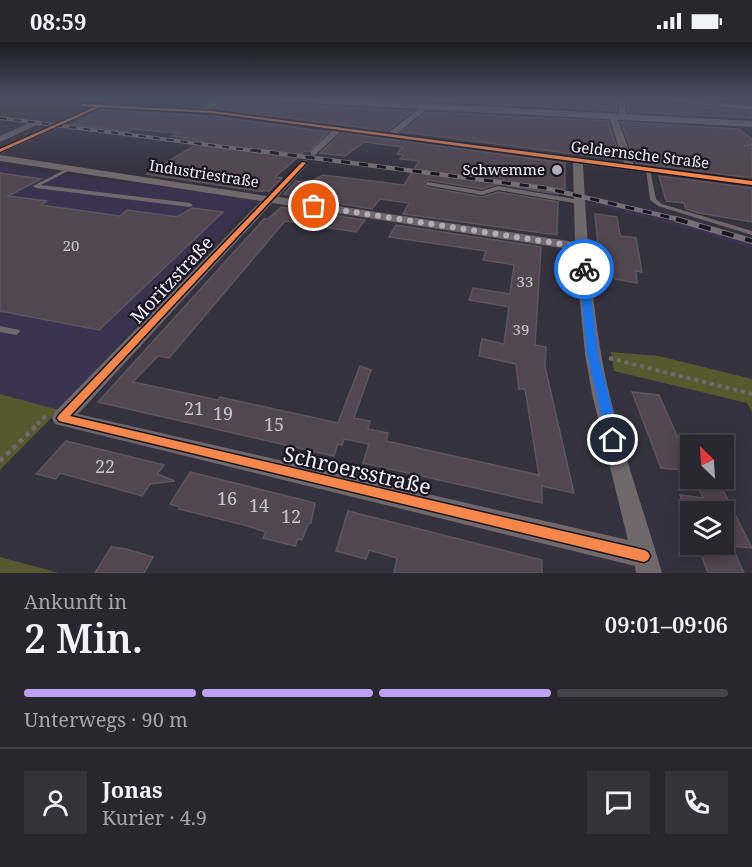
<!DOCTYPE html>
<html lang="de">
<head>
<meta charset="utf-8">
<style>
  :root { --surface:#28262f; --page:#34323b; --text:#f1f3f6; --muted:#a5a5aa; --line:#44434b; --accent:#bca0f2 }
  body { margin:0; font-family:"Noto Serif",serif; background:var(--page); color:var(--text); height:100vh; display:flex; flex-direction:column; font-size:22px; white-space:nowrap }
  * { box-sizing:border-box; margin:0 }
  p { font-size:20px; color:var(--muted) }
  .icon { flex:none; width:33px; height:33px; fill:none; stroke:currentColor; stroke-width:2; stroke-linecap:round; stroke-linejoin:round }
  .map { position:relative; height:531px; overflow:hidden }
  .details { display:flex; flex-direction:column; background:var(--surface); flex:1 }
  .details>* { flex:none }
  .needle { width:39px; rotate:335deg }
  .tools { position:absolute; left:680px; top:393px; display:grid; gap:12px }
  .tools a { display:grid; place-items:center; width:54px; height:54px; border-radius:0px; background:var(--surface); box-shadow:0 3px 15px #0003,0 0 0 2px var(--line); font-size:30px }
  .pin { position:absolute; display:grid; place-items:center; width:51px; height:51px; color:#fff; margin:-26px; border:3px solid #fff; border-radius:50%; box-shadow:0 2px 6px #0007 }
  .courier { position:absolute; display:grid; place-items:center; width:60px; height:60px; margin:-30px; border:4px solid #1a73e8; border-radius:50%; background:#fff; color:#222; box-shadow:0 2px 8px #0007 }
  .summary em { font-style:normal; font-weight:600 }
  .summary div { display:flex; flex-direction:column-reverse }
  .summary { display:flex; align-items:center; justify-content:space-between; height:102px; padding:0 24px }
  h1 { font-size:39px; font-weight:600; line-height:45px }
  .bar { display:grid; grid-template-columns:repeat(4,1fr); gap:9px 6px; align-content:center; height:72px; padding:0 24px }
  .bar i { height:8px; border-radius:4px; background:var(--line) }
  .bar .on { background:var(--accent) }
  .bar p { grid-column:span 4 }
  .line { display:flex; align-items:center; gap:15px; padding:0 24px; border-top:2px solid var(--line) }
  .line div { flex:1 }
  .round { display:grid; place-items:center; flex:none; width:63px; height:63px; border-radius:0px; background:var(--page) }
  .status { display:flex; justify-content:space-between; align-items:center; height:42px; padding:0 30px; background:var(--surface); direction:ltr }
  .status svg { height:16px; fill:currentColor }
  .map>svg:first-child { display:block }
  .commercial { fill:#43342d }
  .built { fill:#3a3350 }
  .green { fill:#56582e }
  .building { fill:#524651; stroke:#5d565e; stroke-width:1.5 }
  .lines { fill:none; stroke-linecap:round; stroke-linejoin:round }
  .path-far2 { stroke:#70696f; stroke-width:1.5; stroke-dasharray:1.5 1.5; stroke-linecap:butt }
  .path-far1 { stroke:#70696f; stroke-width:4; stroke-dasharray:4 4; stroke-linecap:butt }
  .path { stroke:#70696f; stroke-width:4.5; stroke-dasharray:4.5 4.5; stroke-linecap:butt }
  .lane { fill:#71686b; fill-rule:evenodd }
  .street { fill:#71686b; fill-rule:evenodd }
  .secondary { fill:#746a6f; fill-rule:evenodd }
  .tram { stroke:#767076; stroke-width:1.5 }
  .rail-far2-casing { stroke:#767076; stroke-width:4 }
  .rail-far1-casing { stroke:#767076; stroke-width:4.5 }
  .rail-casing { stroke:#767076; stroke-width:6 }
  .rail-far2 { stroke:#191622; stroke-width:2; stroke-dasharray:7; stroke-linecap:butt }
  .rail-far1 { stroke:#191622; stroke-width:3; stroke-dasharray:9; stroke-linecap:butt }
  .rail { stroke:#191622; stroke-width:4; stroke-dasharray:12; stroke-linecap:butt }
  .cycleway-casing { stroke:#191622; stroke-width:3 }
  .cycleway { fill:#f5874c; fill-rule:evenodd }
  .route { fill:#1a73e8 }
  .done { stroke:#b0aebb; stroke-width:6; stroke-dasharray:0 10.8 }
  .poi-dot { fill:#b0aebb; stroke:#191622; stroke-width:2 }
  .labels { text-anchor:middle; stroke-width:4.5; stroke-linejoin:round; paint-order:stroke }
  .far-street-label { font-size:15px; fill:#f3f0fe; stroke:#191622 }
  .far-poi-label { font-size:15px; fill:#f3f0fe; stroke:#191622; text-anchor:end }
  .number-label { font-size:15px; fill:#cbc6d3 }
  .street-label { font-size:18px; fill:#f3f0fe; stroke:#191622 }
  .near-number-label { font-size:18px; fill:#cbc6d3 }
  .near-street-label { font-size:21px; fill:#f3f0fe; stroke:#191622 }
</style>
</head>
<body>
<div class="status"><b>08:59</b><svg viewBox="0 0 49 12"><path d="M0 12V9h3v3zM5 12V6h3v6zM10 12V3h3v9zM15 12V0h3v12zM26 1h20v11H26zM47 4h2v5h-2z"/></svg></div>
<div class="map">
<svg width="752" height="531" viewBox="0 0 752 531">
  <rect width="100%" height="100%" fill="#35323f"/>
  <!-- commercial -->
  <path class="commercial" d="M0,56H29L23,59L65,62L40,77L0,73Z"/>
  <!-- built -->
  <path class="built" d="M0,125L257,157L158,259L59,368L0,352Z
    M592,153L744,194L752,197V206L686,186L595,163Z"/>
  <!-- green -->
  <path class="green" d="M611,310L659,314L752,337V370L747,361L614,329Z
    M0,352L59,368L0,428Z
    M0,515L59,531H0Z"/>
  <!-- building -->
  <path class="building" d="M435,56H617V69L433,59Z
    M627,56L752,70V76L628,70Z
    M230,57L272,61L413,69L387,89L215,66Z
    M101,68L212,74L328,90L309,110L305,109L275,135L282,136L269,149H258L147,132L202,99L172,94L178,91L133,87L128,90L72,82Z
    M427,70L608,79L621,118L402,90Z
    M621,80L739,87L752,97V136L636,121Z
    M342,91L565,121V147L558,146V152L498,142L482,147L428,138L424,141L426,145L482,155L498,150L558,160L557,193L403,172L409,161L380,157L372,167L284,152L296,139L308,141L323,133L404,143L419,119L400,117L403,113L397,112L403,105L364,100L345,114L320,111Z
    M0,131L41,137L8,154L47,159L41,163L120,174L127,168L177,175L192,166L223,170L99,288L0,269Z
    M659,134L752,146V180L699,171L686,167L684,161L666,159Z
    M281,165L365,178L356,190L285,179L169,316L158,314L133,340L218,358L220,355L338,381L360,324L371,328L354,376L370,379L368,387L388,391L386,399L539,433L525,347H519L516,322L479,314L482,297L504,302L509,265L469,258L473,246L510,252L514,223L483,218L486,209L389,195L396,183L541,205L535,303L546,305L545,325L574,451L542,444V461L363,421L369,402L344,397L342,403L338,402L334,414L98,360L264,177H268Z
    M595,172L617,175L620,194L636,196L642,230L636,229L637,241L615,237L600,225Z
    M632,350L659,353L681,403L690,404V429L661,426Z
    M66,399L164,423L157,432L175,439L150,442L142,454L60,431L56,437L36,432Z
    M190,430L315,461L311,481L308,482L302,498L298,497L295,504L263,496L266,490L244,483L179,467L180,465L170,462Z
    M694,436H717L752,506L732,504L744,531H708L697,502H723V470H686L680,453L703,456Z
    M348,469L542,518V531H394L397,516L369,508L366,517L336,509Z
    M111,505L126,507L153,515L144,531H95Z"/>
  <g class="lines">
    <!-- path-far2 -->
    <path class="path-far2" d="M744,104L752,103"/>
    <!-- path-far1 -->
    <path class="path-far1" d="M609,316L752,352
      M37,382L46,374"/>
    <!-- path -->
    <path class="path" d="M0,419L39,381"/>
    <!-- lane -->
    <path class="lane" d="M429,56H433L429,60H427Z
      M68,126H70V128L41,143L190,161L193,163L190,165L36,146L33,144Z
      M646,127L650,128L656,157L662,162L752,189V193L658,164L650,158Z
      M428,140L482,149L498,144L580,158L583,160L580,162L498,148L482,153L426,143V141Z
      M0,284L19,288L20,290L16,293L0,290Z"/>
    <!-- street -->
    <path class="street" d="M216,56H224L210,68L388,91L425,62L428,66L397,92L624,121L609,75L613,73L617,75L634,123L752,138V144L583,122C586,185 591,249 601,312C614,386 641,459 662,531H636L635,524L55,382L52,376L55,370L261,159L0,119V113L267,154L304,118L307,119V123L278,155L575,200L573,120L341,89L314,114L311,113V109L333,88L212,72L101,66L0,112V106L91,66L79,65V61L202,67ZM272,161L575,208L585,312L592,352L628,498L78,372Z
      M619,56H625L626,77L619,75Z
      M642,56H670L752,64V68Z
      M36,78L43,80L0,100V94Z"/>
    <!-- secondary -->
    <path class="secondary" d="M267,56H332L752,79V85L272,59Z"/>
    <!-- tram -->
    <path class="tram" d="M265,56L752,83"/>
    <!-- rail-far2 casing -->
    <g class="rail-far2-casing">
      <path id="rail-far2" d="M0,76L264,110"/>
    </g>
    <!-- rail-far1 casing -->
    <g class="rail-far1-casing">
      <path id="rail-far1" d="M252,108L545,146L681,178"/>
    </g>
    <!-- rail casing -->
    <g class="rail-casing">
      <path id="rail" d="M676,177L752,199"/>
    </g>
    <!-- rail-far2 -->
    <use href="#rail-far2" class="rail-far2"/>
    <!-- rail-far1 -->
    <use href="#rail-far1" class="rail-far1"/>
    <!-- rail -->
    <use href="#rail" class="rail"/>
    <!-- cycleway casing -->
    <g class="cycleway-casing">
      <path id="cycleway" d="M81,62L212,69L752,139V143L212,71L100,65L0,110V107L95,65L82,64Z
        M302,120L306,121L70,374L644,508L648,510L650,514L648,518L644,520L59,379L57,376L59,373Z"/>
    </g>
    <!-- cycleway -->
    <use href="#cycleway" class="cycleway"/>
  </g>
  <!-- sky -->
  <linearGradient id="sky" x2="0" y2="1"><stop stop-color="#1d1c23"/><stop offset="0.43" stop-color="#4b4f63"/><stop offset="1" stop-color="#4b4f63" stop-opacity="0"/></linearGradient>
  <rect width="752" height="131" fill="url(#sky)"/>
  <!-- route -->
  <path class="route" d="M584,224L588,227L598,312L620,398L613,404L607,398L587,312L579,227Z"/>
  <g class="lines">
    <!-- done -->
    <path class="done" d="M314,164L581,205L584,227"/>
  </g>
  <!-- markers -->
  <circle class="poi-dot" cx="557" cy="128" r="6"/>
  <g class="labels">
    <!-- far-street labels -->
    <g class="far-street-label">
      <text transform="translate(640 113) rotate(7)" y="5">Geldernsche Straße</text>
      <text transform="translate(204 132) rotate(9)" y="5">Industriestraße</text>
    </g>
    <!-- far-poi labels -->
    <g class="far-poi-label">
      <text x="545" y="133">Schwemme</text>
    </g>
    <!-- number labels -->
    <g class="number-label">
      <text x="71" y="209">20</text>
      <text x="525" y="245">33</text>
      <text x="521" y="293">39</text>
    </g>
    <!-- street labels -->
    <g class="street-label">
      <text transform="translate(172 238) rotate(-47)" y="6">Moritzstraße</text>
    </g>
    <!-- near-number labels -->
    <g class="near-number-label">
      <text x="194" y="373">21</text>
      <text x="223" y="378">19</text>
      <text x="274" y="389">15</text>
      <text x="105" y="431">22</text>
      <text x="227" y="463">16</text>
      <text x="259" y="470">14</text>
      <text x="291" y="481">12</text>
    </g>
    <!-- near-street labels -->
    <g class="near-street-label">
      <text transform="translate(357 429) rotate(13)" y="7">Schroersstraße</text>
    </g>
  </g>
</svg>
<div class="tools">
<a><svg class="needle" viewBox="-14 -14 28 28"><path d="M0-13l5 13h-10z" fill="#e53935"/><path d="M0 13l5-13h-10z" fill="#a5a5aa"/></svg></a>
<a><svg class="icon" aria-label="layers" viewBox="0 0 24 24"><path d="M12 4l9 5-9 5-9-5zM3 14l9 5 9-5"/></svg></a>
</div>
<div class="pin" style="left:314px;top:164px;background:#ea580c"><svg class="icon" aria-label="bag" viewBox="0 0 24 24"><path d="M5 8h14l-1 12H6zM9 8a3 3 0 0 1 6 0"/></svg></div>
<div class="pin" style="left:613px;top:398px;background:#1f2937"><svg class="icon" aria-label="home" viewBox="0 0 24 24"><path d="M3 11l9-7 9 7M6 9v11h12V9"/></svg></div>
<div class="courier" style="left:584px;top:227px"><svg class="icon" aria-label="bike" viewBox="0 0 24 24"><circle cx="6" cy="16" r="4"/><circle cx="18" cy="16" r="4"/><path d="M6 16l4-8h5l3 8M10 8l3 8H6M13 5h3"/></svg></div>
</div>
<section class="details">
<div class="summary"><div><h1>2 Min.</h1><p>Ankunft in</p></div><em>09:01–09:06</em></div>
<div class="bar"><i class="on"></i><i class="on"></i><i class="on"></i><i></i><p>Unterwegs · 90 m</p></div>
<div class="line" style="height:108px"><a class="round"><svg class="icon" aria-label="person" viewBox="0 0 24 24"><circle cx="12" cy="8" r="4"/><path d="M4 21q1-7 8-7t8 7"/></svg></a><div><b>Jonas</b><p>Kurier · 4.9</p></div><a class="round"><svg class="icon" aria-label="chat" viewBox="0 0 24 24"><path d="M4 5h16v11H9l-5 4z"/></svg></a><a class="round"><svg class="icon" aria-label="phone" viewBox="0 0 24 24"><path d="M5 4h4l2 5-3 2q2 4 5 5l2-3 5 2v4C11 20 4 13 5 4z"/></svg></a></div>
</section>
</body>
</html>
